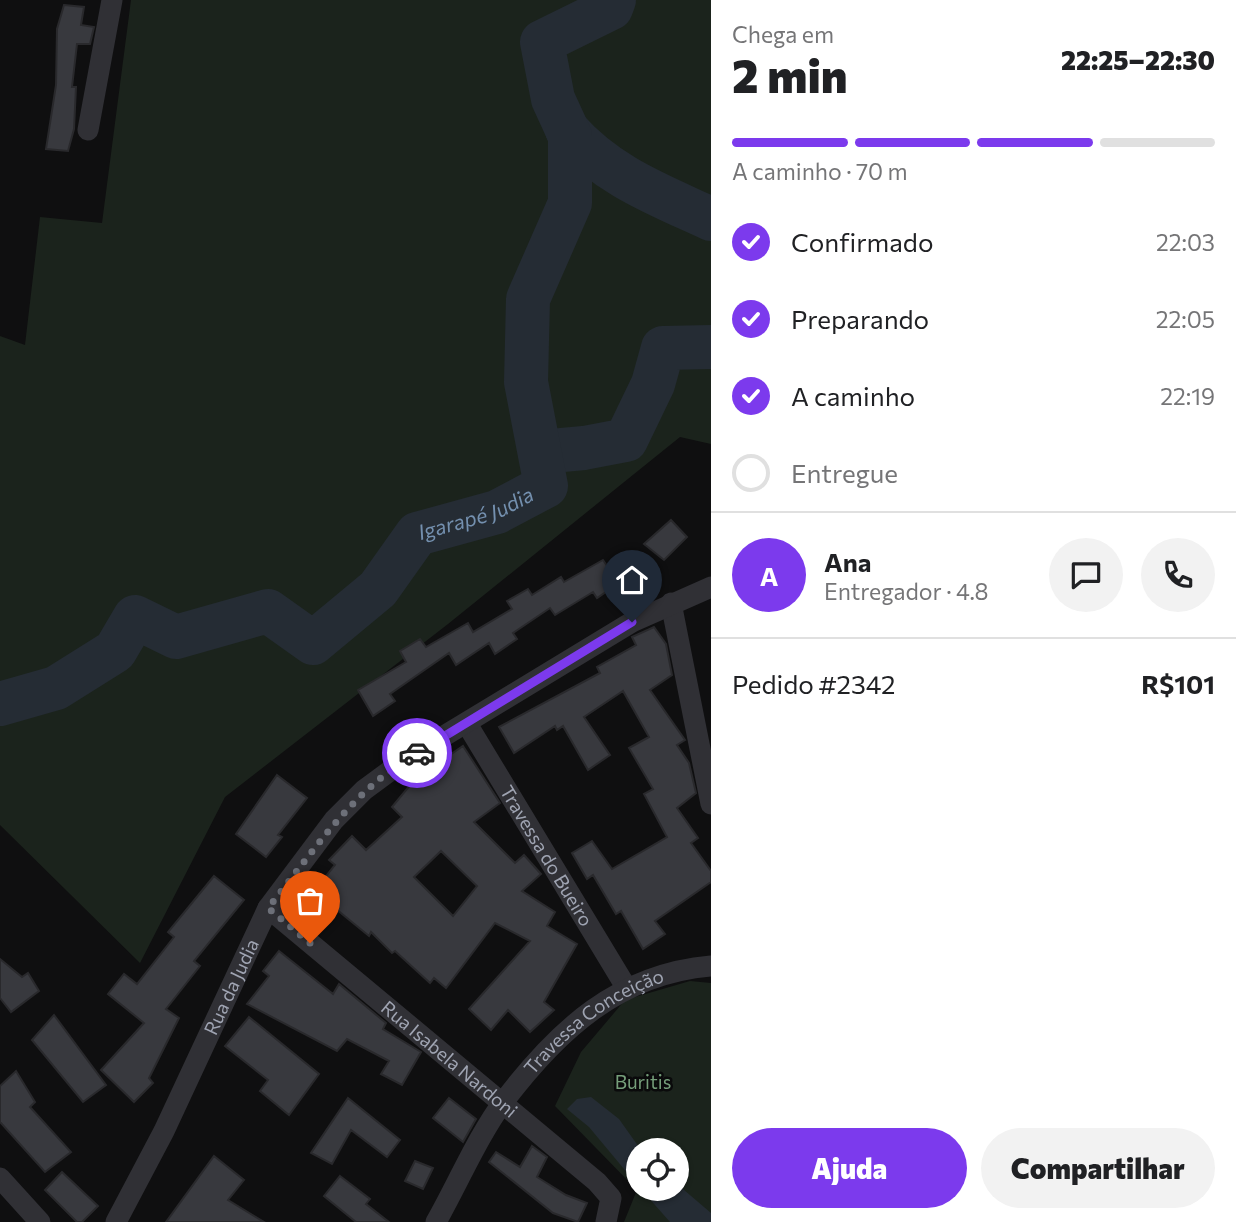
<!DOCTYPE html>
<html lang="pt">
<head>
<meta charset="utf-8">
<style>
  :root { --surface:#fff; --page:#f2f2f2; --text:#202124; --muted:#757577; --line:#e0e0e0; --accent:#7c3aed }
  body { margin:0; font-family:Commissioner,sans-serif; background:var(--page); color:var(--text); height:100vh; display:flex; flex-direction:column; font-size:26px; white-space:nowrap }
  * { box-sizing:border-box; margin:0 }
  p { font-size:23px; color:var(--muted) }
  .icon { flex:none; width:38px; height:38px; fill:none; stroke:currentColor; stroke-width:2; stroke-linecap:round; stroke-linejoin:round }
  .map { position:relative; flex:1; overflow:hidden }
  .panel { display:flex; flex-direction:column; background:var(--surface); width:525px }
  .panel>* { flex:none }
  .controls { position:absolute; left:626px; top:1138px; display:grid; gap:14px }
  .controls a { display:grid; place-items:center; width:63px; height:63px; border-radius:50%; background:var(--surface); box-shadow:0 2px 5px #0004; font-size:35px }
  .pin { position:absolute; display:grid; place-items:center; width:60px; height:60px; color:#fff; margin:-72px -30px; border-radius:50% 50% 50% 0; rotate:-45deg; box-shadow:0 0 7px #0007 }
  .pin .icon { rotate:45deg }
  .courier { position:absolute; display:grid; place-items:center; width:70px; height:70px; margin:-35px; border:5px solid #7c3aed; border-radius:50%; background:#fff; color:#222; box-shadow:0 2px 9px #0007 }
  .head em { font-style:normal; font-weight:800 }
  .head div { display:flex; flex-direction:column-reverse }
  .head { display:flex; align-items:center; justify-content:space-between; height:119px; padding:0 21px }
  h1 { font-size:46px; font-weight:800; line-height:52px }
  .bar { display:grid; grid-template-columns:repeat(4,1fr); gap:10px 7px; align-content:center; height:84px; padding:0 21px }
  .bar i { height:9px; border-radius:5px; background:var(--line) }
  .bar .active { background:var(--accent) }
  .bar p { grid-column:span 4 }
  .line { display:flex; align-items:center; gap:18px; padding:0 21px; border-top:2px solid var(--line) }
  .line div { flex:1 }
  .round { display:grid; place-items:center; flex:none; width:74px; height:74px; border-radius:37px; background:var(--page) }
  ol { padding:0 21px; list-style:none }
  li { display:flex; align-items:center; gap:21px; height:77px }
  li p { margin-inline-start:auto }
  li .icon { padding:7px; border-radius:50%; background:var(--accent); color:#fff; stroke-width:4 }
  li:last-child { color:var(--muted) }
  li i { width:38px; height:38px; border:4px solid var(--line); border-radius:50% }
  .primary-button { display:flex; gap:14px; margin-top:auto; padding:14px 21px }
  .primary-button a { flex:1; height:80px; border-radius:42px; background:var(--accent); color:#fff; font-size:28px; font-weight:800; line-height:80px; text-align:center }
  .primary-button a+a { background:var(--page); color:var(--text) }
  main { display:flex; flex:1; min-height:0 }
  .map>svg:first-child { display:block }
  .green { fill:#1b231c; fill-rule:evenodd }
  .water { fill:#252c34 }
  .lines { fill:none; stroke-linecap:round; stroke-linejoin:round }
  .river { stroke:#252c34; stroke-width:44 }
  .building { fill:#38393e; stroke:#29292c; stroke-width:2; fill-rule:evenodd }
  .street { stroke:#303035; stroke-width:21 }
  .done { stroke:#6d7079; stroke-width:7; stroke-dasharray:0 12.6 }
  .route { stroke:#7c3aed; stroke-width:9 }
  .labels { text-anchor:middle; stroke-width:5; stroke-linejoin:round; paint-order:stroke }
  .street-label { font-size:19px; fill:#9fa4b2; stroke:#0a0a0b }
  .park-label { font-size:19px; fill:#759e7a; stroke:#0a0a0b }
  .water-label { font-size:21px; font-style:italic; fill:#7490af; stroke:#0a0a0b }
</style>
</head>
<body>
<main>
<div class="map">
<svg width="711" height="1222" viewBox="0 0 711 1222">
  <rect width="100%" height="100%" fill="#0f0f10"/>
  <!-- green -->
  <path class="green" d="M131,0H711V444L680,437L448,624L225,797L140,963L0,825V336L25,345L40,217L102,223Z
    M690,981L711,983V1222H624L637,1190L555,1106L581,1052L625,1000ZM639,1150H677V1188H639Z"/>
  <!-- water -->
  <path class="water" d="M591,1097L619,1119L641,1150L639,1187L589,1127L567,1109L577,1099Z
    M677,1184L711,1213V1222H670L640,1188H677Z"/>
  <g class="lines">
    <!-- river -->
    <g class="river">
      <path d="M567,130C608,176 657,194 711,219"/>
      <path d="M540,452L584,448L626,440L653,384L663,348L711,347"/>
      <path id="s1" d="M0,704L56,688L115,651L135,617L176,637L268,611L313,643L378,589L417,534L497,512L546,486L526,382L528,299L570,203V136L553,99L542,42L611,8L614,0"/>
    </g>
  </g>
  <!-- building -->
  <path class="building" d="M64,5L84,7L81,25L94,27L90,44H77L72,87H76L74,129L68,151L46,149L56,85L57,29Z
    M671,520L687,537L664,560L644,544Z
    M603,560L619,583L597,598L593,592L555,615L550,608L513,633L517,639L495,654L489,643L456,665L449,653L390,694L395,701L373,716L358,690L406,662L400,651L420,639L426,647L468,623L473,632L512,609L507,601L528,589L532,595L561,577L564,582Z
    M654,627L666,644L672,675L650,690L685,740L677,745L689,763L696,793L677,808L698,838L691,843L711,871V882L655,921L665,934L643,949L621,911L616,914L593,875L587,879L572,853L592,841L612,869L667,837L644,794L653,789L629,748L649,737L623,691L584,717L610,755L588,770L563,726L557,730L555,726L514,753L499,727L600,673L597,667L636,645L632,637Z
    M463,746L500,803L474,822L515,863L524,855L541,874L522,891L555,912L547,926L577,944L544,1002L554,1010L530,1032L508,1010L491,1030L469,1009L530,941L495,923L446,988L434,978L430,983L395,951L392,953L371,932L369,936L314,891L335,865L329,860L352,836L366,850L402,817L392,807L425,767L428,770ZM441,851L477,886L453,916L414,877Z
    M277,775L307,798L278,835L282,837L266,857L236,834Z
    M214,876L244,900L194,961L200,966L166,1009L179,1018L149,1078L153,1083L134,1102L101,1070L144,1023L108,994L124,974L137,984L174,937L168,932Z
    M279,951L333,994L339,984L386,1023L383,1029L421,1052L402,1085L381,1074L389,1061L347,1039L337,1051L247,1004L269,976L263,971Z
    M0,959L22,977L28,973L39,991L11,1012L0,998Z
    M54,1015L106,1085L83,1102L32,1040Z
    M249,1017L319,1074L289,1115L260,1091L268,1080L225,1046Z
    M16,1071L35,1102L30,1107L71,1152L45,1172L0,1122V1086Z
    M348,1098L400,1140L387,1157L351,1130L332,1164L311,1153Z
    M449,1098L476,1119L463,1142L433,1118Z
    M532,1146L547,1157L537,1177L566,1195L587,1203L578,1222L553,1213L489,1162L496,1152L520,1167Z
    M214,1156L244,1180L228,1200L264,1222H166Z
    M415,1161L433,1168L423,1189L405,1181Z
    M62,1172L98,1206L82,1222H77L45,1190Z
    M340,1176L370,1199L366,1204L389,1222H356L324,1196Z"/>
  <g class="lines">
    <!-- street -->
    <g class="street">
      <path d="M88,130L112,0"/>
      <path d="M671,603L711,804"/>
      <path id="s2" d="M467,724L626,987"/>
      <path id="s3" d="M268,908L597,1182L611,1198L606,1222"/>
      <path d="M0,1178L40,1222"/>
      <path id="s4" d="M116,1222L164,1131L268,908L334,820L364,790L406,759L632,622L711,587"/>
      <path id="s5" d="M436,1222C457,1185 479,1134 504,1101C558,1030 618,974 711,966"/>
    </g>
  </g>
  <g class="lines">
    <!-- done -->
    <path class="done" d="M310,943L268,908C314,851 352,790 417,753"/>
    <!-- route -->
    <path class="route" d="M417,753L632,622"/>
  </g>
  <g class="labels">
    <!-- street labels -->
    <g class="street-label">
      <text dy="7" stroke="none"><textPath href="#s2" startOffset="154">Travessa do Bueiro</textPath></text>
      <text dy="7" stroke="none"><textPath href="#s4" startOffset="262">Rua da Judia</textPath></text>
      <text dy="7" stroke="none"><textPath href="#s5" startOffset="261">Travessa Conceição</textPath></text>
      <text dy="7" stroke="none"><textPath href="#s3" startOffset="236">Rua Isabela Nardoni</textPath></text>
    </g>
    <!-- park labels -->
    <g class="park-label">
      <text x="643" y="1089">Buritis</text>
    </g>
    <!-- water labels -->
    <g class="water-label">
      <text dy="7" stroke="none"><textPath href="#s1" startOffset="578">Igarapé Judia</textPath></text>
    </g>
  </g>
</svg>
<div class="controls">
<a><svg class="icon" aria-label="locate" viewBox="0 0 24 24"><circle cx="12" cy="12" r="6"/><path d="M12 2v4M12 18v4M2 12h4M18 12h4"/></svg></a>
</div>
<div class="pin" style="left:310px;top:943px;background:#ea580c"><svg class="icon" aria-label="bag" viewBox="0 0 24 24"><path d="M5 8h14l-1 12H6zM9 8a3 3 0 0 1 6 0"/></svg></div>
<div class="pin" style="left:632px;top:622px;background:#1f2937"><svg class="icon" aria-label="home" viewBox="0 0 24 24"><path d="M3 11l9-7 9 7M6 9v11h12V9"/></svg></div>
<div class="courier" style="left:417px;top:753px"><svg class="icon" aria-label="car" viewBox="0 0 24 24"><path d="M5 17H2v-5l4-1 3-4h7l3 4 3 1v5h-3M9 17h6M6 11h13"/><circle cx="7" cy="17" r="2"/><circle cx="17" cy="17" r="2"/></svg></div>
</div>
<section class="panel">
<div class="head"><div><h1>2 min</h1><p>Chega em</p></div><em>22:25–22:30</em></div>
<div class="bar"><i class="active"></i><i class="active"></i><i class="active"></i><i></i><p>A caminho · 70 m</p></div>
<ol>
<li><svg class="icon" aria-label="check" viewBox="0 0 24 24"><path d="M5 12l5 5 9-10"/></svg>Confirmado<p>22:03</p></li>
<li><svg class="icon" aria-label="check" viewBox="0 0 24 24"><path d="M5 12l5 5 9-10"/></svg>Preparando<p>22:05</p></li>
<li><svg class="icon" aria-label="check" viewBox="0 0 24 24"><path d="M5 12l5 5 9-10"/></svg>A caminho<p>22:19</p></li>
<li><i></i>Entregue</li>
</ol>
<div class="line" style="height:126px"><b class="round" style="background:var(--accent);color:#fff">A</b><div><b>Ana</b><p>Entregador · 4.8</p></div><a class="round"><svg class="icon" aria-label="chat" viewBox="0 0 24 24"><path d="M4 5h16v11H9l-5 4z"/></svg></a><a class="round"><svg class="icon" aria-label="phone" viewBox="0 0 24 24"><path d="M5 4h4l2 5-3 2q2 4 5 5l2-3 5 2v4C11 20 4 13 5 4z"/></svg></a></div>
<div class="line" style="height:91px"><div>Pedido #2342</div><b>R$101</b></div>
<div class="primary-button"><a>Ajuda</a><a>Compartilhar</a></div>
</section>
</main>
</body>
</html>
